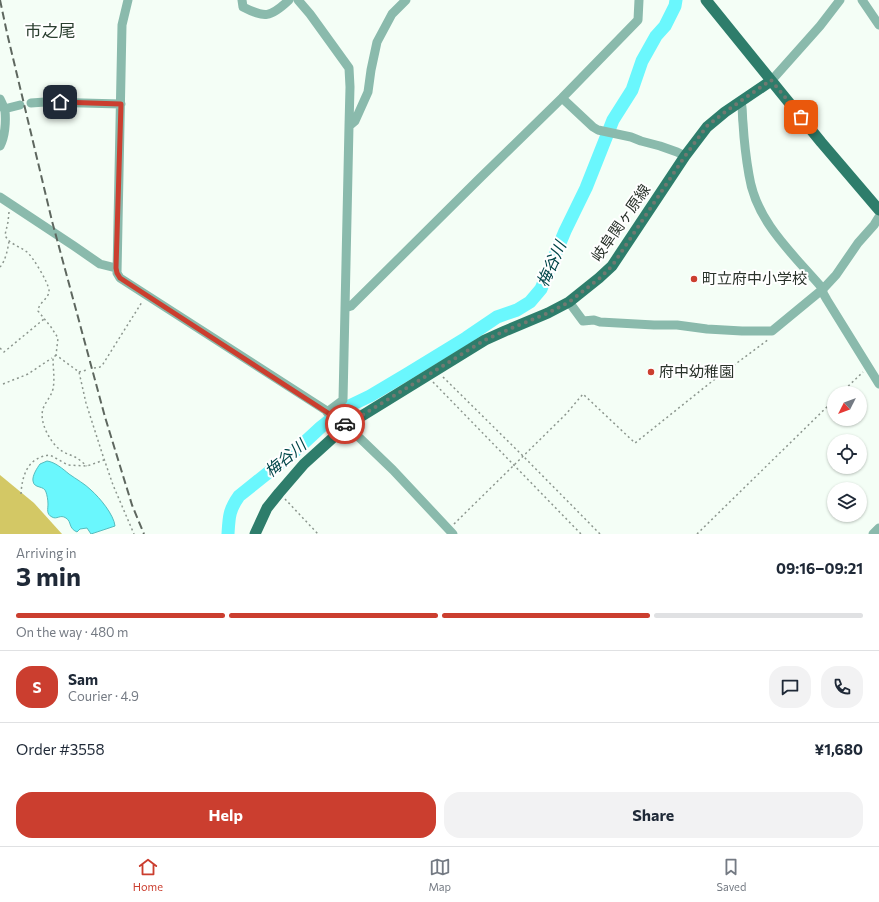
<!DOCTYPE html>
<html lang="en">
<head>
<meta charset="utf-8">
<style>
  :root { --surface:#fff; --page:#f2f2f3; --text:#1f2937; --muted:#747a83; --line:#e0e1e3; --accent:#cb3e2f }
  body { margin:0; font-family:Commissioner,"Noto Sans JP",sans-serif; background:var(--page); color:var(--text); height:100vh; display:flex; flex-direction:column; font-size:15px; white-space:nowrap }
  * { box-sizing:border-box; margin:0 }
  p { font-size:13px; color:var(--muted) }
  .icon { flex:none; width:22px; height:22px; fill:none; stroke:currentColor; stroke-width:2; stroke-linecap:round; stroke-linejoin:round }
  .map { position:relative; height:534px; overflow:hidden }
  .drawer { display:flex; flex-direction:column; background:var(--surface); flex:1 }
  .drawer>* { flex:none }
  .needle { width:26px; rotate:228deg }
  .tools { position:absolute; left:827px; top:386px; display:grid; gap:8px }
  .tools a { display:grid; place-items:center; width:40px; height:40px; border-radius:50%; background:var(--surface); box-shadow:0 1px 3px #0004; font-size:20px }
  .pin { position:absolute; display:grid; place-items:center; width:34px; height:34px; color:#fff; margin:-17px; border-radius:8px; box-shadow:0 2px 6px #0006 }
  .courier { position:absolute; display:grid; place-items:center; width:40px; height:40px; margin:-20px; border:3px solid #cb3e2f; border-radius:50%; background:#fff; color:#222; box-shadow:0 1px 5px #0007 }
  .overview em { font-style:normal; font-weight:700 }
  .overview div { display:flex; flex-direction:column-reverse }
  .overview { display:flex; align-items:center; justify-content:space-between; height:68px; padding:0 16px }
  h1 { font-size:26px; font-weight:700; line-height:30px }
  .bar { display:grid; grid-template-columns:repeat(4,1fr); gap:6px 4px; align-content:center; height:48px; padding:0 16px }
  .bar i { height:5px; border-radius:3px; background:var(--line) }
  .bar .on { background:var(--accent) }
  .bar p { grid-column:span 4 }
  .line { display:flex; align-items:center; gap:10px; padding:0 16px; border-top:1px solid var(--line) }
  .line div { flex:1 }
  .round { display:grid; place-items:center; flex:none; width:42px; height:42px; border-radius:16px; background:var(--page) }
  .primary-button { display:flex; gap:8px; margin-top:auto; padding:8px 16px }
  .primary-button a { flex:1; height:46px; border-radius:16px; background:var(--accent); color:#fff; font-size:16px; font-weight:700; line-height:46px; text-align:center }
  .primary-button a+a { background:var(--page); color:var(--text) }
  .tabs { display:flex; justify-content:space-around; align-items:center; height:56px; border-top:1px solid var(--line); background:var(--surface); font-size:11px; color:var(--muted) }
  .tabs a { display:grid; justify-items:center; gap:2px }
  .tabs .on { color:var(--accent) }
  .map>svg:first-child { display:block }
  .forest { fill:#d3c865 }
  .water { fill:#6af7fd; stroke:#56bcbe }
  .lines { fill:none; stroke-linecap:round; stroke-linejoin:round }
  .river { stroke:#6af7fd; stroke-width:13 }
  .path { stroke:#8c968e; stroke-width:1.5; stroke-dasharray:2 3; stroke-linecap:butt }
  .minor { stroke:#8abaac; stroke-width:9 }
  .major { stroke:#2e7d6b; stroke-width:11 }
  .rail { stroke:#5e675f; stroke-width:2; stroke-dasharray:8 4; stroke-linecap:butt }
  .done { stroke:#707971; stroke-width:4; stroke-dasharray:0 7.2 }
  .route { stroke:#cb3e2f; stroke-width:5 }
  .poi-dot { fill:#cb3e2f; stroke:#fff; stroke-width:1.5 }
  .labels { text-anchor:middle; stroke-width:4; stroke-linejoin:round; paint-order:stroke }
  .street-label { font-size:15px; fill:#29322a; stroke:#fff }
  .poi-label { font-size:15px; fill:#29322a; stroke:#fff; text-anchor:start }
  .water-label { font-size:16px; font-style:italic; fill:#024649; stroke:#fff }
  .quarter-label { font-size:17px; fill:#2b3f30; stroke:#fff }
</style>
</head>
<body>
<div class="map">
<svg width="879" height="534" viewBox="0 0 879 534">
  <rect width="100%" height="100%" fill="#f4fef6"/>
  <!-- forest -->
  <path class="forest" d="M0,475L34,503L62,534H0Z"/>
  <!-- water -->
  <path class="water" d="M47,461C55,462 63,469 69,474C76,479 85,484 91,490C100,498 114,515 115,526L91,534L87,528L80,529L77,532C68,528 72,522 66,518C60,514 57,520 52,517C46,514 48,509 48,504C48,500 47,495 46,492C44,485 34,489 33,481C32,476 37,468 40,464Z"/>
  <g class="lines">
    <!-- river -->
    <path class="river" d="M228,534C229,517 229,510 239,496L294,452L321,427L345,408L370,396L407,374L466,338L497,317L517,310L530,302L541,289L565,231L586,188L613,120L632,90L642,61L656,36L665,26L675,6L676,0"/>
    <!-- path -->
    <path class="path" d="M9,212L8,222L5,235C9,244 19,246 27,252C33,257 48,282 49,290C50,298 38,303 38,311L51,327L58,338L56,355L79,372L86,403L102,453L113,485L134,534
      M0,267C5,262 8,249 9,241
      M0,348L4,352L44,319
      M56,355L53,358C53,368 55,379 53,389C51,397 45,402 43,409C39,421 49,440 58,448C63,453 69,454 75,457C79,459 83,463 87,466
      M94,368L100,367L103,364L142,302
      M79,372L87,370
      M443,377L523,456L600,534
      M433,382L581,534
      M3,384L28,374L52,358
      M841,393L863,372
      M21,494C22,475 28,457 50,455L68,465L87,466L104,460
      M285,499L318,534
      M454,524L566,414L583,394L635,443L710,383L769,339
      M697,534L834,400"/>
    <!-- minor -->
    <path class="minor" d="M128,0L122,25L117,273L120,278L341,420L393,470L453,534
      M242,0L243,7C265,18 270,18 289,0
      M298,0L310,14L349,68L350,87L349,126L343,400L327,412
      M862,0L879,25
      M771,81L820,26L840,0
      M562,98L593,127L598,130L631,137L641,141L660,146L677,152L685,156
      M0,99C2,103 4,107 5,111C6,122 5,137 0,146
      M741,102C743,109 742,115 743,123C744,140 746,158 749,175C756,222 793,254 823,289V293L827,300L879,384
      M31,103L45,102L121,104
      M4,109L20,105
      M349,126L355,121L368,92L371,70L377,42L392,14L406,0
      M0,197L74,246L100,264L116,268
      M569,302L583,321L594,320L600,322L654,325H677L707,329L742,331H772L823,289L836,275L858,243L874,225L879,217
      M345,308L351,306L480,178L562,98L638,20L639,0
      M873,534L879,528"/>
    <!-- major -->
    <path class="major" d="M706,0L821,142L879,210
      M255,534L267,508L279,493L304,464L347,425L485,340L505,331L548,313L569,302L599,278L612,266L685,156L707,127L725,112L771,81"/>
    <!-- rail -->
    <path class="rail" d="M0,0L7,33L52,221L105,417L132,505L144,534"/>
  </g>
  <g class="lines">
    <!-- done -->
    <path class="done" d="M345,424L346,425L485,340L505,331L548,313L569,302L600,278L612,266L685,156L707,126L725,112L771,80L801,117"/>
    <!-- route -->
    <path class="route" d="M60,102L121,104L116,268L117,273L120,278L345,424"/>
  </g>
  <!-- markers -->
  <g class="poi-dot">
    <circle cx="694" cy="279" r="4"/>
    <circle cx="651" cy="372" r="4"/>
  </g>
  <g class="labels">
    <!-- street labels -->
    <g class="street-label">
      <text transform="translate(621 223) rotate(-55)" y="5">岐阜関ヶ原線</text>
    </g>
    <!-- poi labels -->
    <g class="poi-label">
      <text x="702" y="284">町立府中小学校</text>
      <text x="659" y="377">府中幼稚園</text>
    </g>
    <!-- water labels -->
    <g class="water-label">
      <text transform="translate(551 264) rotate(-66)" y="6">梅谷川</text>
      <text transform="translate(285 458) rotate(-40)" y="6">梅谷川</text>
    </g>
    <!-- quarter labels -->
    <g class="quarter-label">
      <text x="50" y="37">市之尾</text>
    </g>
  </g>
</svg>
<div class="tools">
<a><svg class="needle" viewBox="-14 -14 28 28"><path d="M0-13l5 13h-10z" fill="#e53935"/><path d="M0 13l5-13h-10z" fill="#747a83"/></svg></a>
<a><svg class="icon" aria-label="locate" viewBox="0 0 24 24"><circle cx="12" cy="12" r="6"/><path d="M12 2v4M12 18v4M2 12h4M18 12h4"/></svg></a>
<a><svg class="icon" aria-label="layers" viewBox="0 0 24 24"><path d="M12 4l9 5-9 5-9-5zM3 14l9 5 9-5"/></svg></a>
</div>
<div class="pin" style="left:801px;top:117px;background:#ea580c"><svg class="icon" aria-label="bag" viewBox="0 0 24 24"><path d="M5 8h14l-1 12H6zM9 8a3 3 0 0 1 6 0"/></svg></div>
<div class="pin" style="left:60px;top:102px;background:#1f2937"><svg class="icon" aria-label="home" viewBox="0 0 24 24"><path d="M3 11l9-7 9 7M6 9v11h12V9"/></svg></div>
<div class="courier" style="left:345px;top:424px"><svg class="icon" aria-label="car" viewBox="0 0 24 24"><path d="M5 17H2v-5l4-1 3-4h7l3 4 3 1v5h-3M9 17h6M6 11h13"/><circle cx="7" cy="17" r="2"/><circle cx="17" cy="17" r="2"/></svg></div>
</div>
<section class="drawer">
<div class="overview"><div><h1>3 min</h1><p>Arriving in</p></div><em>09:16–09:21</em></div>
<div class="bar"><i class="on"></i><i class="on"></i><i class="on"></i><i></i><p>On the way · 480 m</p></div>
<div class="line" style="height:72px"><b class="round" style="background:var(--accent);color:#fff">S</b><div><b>Sam</b><p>Courier · 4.9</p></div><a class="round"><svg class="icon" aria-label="chat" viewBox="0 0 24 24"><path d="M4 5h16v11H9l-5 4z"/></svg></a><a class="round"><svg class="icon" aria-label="phone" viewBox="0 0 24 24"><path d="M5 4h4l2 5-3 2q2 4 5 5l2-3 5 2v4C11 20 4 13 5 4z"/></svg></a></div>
<div class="line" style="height:52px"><div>Order #3558</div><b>¥1,680</b></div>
<div class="primary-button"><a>Help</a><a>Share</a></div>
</section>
<nav class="tabs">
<a class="on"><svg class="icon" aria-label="home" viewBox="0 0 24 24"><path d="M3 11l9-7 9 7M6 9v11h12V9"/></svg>Home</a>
<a><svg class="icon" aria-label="map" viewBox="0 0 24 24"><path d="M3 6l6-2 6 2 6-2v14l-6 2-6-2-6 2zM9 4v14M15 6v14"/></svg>Map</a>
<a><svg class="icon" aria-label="saved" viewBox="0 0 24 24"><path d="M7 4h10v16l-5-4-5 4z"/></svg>Saved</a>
</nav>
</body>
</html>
